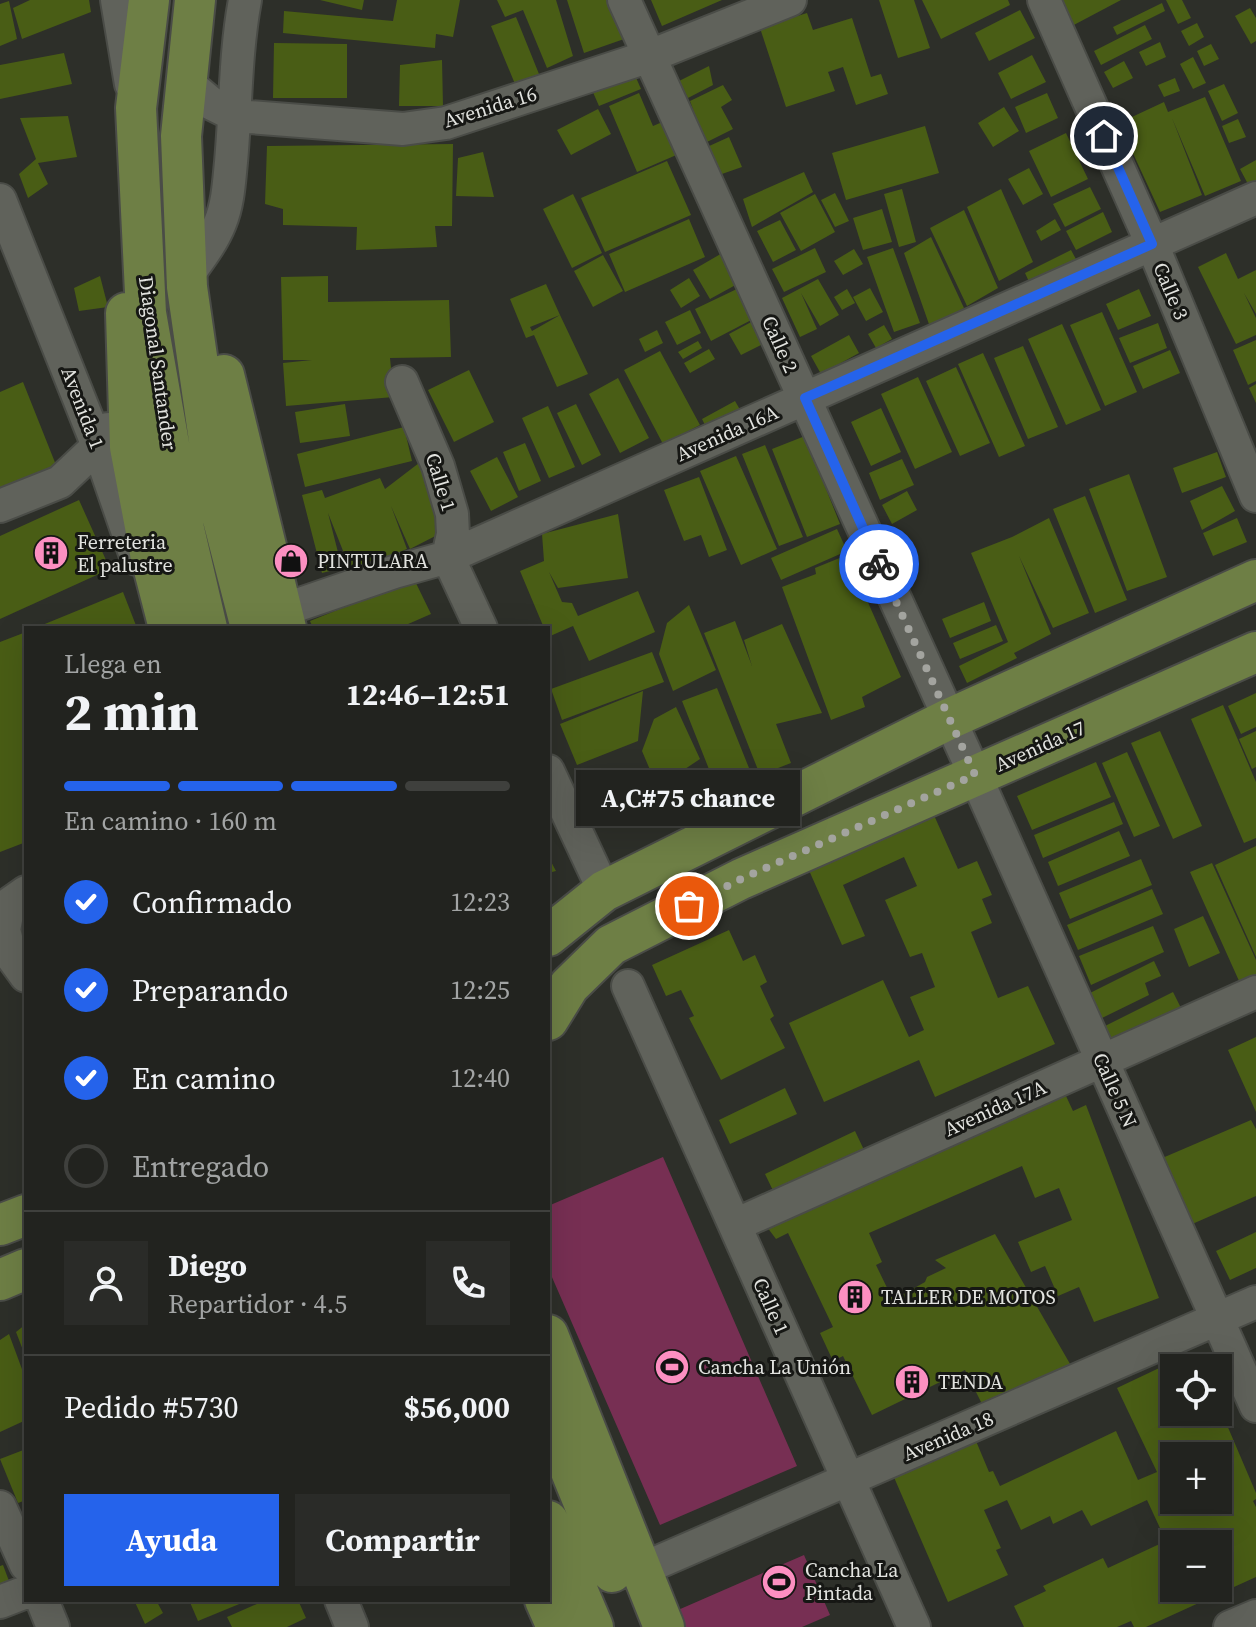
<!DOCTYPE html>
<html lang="es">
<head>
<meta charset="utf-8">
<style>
  :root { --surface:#22231f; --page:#2a2b28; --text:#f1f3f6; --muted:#a2a4a4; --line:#3f403d; --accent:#2563eb }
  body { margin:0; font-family:"Source Serif 4",serif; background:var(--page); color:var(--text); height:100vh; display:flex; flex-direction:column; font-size:30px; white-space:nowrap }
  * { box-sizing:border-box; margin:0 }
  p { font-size:26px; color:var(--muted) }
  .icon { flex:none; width:44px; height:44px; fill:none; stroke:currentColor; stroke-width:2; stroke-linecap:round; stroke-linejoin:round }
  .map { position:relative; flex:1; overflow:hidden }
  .details { position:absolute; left:24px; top:626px; width:526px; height:976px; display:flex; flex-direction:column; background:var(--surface); border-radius:0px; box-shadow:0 8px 32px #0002,0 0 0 2px var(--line) }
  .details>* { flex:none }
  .controls { position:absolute; left:1160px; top:1354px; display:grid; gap:16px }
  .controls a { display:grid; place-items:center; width:72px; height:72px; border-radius:0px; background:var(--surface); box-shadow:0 8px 32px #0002,0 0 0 2px var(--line); font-size:40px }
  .pin { position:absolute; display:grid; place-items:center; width:68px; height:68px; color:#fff; margin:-34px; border:4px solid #fff; border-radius:50%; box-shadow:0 2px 8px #0007 }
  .courier { position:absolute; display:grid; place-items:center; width:80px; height:80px; margin:-40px; border:6px solid #2563eb; border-radius:50%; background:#fff; color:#222; box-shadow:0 2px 10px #0007 }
  .bubble { position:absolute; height:56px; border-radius:0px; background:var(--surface); box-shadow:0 8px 32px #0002,0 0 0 2px var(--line); font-size:26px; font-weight:700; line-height:56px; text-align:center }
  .headline em { font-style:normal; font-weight:700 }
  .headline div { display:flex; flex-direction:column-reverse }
  .headline { display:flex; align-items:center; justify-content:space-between; height:136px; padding:0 40px }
  h1 { font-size:52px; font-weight:700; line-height:60px }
  .bar { display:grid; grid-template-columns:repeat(4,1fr); gap:12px 8px; align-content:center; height:96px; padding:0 40px }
  .bar i { height:10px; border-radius:6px; background:var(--line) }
  .bar .active { background:var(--accent) }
  .bar p { grid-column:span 4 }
  .line { display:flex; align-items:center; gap:20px; padding:0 40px; border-top:2px solid var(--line) }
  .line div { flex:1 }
  .round { display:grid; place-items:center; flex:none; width:84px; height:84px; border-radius:0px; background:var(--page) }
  ol { padding:0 40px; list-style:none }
  li { display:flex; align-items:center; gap:24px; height:88px }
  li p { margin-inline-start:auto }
  li .icon { padding:8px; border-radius:50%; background:var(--accent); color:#fff; stroke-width:4 }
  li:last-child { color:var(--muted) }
  li i { width:44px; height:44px; border:4px solid var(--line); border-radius:50% }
  .cta { display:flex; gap:16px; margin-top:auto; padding:16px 40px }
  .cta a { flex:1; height:92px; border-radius:0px; background:var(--accent); color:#fff; font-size:32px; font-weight:700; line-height:92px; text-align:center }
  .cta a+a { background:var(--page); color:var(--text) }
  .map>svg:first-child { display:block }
  .green { fill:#772f53 }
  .building { fill:#495d15; fill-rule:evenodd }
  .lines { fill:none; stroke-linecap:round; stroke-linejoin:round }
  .minor-casing { stroke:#4a4c47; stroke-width:36 }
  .major-casing { stroke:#4a4c47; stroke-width:44 }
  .minor { stroke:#60625b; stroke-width:32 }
  .major { stroke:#6e7f45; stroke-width:40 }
  .done { stroke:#a3a49f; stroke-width:8; stroke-dasharray:0 14.4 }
  .route { stroke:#2563eb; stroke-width:10 }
  .labels { text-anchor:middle; stroke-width:6; stroke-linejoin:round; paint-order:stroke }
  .street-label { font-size:20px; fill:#e2e3df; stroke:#161714 }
  .poi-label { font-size:20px; fill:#e2e3df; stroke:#161714; text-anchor:start }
</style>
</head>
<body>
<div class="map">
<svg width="1256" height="1627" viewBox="0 0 1256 1627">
  <rect width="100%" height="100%" fill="#2d2f29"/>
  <!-- green -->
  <path class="green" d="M663,1157L797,1466L660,1525L548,1268V1206Z
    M804,1555L830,1615L802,1627H686L678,1610Z"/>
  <!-- building -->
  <path class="building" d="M30,0H89L91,12L22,39L13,8Z
    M320,0H364L362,10Z
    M397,0H460L453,37L436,34L435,48L283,33L284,11L393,21Z
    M497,0H556L573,56L547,68L523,10L505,17Z
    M567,0H614L627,38L584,53Z
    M651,0H722L662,26Z
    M879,0H914L930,48L898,58Z
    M922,0H1008L1010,5L941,39Z
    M1056,0H1121L1070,27Z
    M1166,0H1182L1191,18L1178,24Z
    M9,1L17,39L0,46V4Z
    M1162,3L1165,11L1117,35L1113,27Z
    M1250,8L1256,18V41L1251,44L1235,16Z
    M1020,10L1035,38L989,61L975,33Z
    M807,13L813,30L852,18L871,77L881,74L888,94L856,105L843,67L828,72L835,91L786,107L760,28Z
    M516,17L539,74L515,84L491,26Z
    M1197,23L1204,37L1189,46L1181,31Z
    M1145,25L1152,39L1101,65L1094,51Z
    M1160,42L1166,57L1146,66L1139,52Z
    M274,43L347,44V98H273Z
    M1211,44L1219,59L1204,66L1197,51Z
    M64,53L72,84L0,99V65Z
    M1032,55L1046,82L1011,99L998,73Z
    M1193,57L1206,83L1193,89L1180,64Z
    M442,60L443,106H399L400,65Z
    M1124,61L1133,78L1113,88L1104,72Z
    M709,66L713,85L688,98L679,81Z
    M634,73L641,89L599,106L592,90Z
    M1175,78L1180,91L1164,97L1158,85Z
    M1224,84L1238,113L1222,121L1208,91Z
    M723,85L732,100L721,107L733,129L705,143L690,101Z
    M639,93L653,126L667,120L681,153L637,172L609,106Z
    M1047,93L1058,118L1026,133L1015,107Z
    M1205,97L1241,181L1205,196L1172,118L1202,195L1160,212L1119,123L1164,102L1168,112Z
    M1004,107L1019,131L993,147L978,123Z
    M598,109L611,134L571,155L557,130Z
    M68,116L77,157L38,163L48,184L28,198L19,174L36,159L20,118Z
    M1238,119L1246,137L1229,143L1222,126Z
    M925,126L939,173L846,200L832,153Z
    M1066,133L1088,179L1051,197L1029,151Z
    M729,137L742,167L719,175L707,147Z
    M453,144L452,226H435L437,247L356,250L357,227L283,225V209L265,204L267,146Z
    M483,152L494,197L456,196L458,158Z
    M1256,160V182L1249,186L1240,169Z
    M667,161L691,215L605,252L581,198Z
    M1029,168L1043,194L1023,205L1008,179Z
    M804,172L813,192L752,227L743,199Z
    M1090,187L1101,209L1065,227L1053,204Z
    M902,189L916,242L899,247L884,194Z
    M1001,189L1033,262L999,281L967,207Z
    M835,193L849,221L835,227L821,200Z
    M573,194L602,253L572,268L543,209Z
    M815,194L835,232L801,251L780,213Z
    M882,209L892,242L863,250L853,218Z
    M964,210L998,288L967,306L930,228Z
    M1103,212L1112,232L1076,250L1066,231Z
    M689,219L705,257L625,292L609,254Z
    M1055,219L1061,230L1041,241L1036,231Z
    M780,220L796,250L773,262L757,231Z
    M931,237L964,308L930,327L904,253Z
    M815,248L826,272L784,292L772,269Z
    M893,248L920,323L894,332L867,257Z
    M854,249L863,264L843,275L834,261Z
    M1071,250L1077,261L1030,284L1025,273Z
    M724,252L741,282L710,299L693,270Z
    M1226,253L1238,279L1256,270V314L1244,293L1256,318V335L1236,344L1198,267Z
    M603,255L623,291L593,307L574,271Z
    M100,276L108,307L79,311L74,288Z
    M328,276V302L449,300L451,357L390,358L394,397L286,406L283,363L312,360H283L281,277Z
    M689,278L700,296L681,308L670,290Z
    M818,279L839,315L820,326L801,293L817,329L800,337L782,298Z
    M546,284L560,315L530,327L532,331L560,315L588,374L557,387L534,335L526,338L510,299Z
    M741,287L757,317L711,341L695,309Z
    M870,288L883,312L866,321L853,297Z
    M847,289L855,303L842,310L834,297Z
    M1139,289L1151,316L1118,330L1106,304Z
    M690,310L701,333L677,345L665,322Z
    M1102,312L1137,392L1105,406L1070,325Z
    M753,321L765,343L741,355L729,334Z
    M1158,323L1167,348L1130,363L1119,338Z
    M1062,324L1101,410L1066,425L1028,339Z
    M884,325L892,339L876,348L868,334Z
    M657,330L663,343L645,352L639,339Z
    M849,335L859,353L821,374L811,356Z
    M1256,340V381L1248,385L1233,350Z
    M698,341L702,348L683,359L678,352Z
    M1023,346L1058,427L1028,439L994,358Z
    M709,349L715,359L690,373L684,363Z
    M1170,350L1180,373L1143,389L1133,366Z
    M660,351L700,425L663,444L624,370Z
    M983,353L1025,446L999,457L958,364Z
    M956,367L990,443L960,456L926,381Z
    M469,370L494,422L454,442L428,390Z
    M918,377L952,452L915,469L881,394Z
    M618,378L649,438L620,453L589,394Z
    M23,382L58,470L0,494V392Z
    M1256,384V403L1249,388Z
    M735,401L742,413L708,431L702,419Z
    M345,404L350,436L300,443L295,412Z
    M576,404L601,455L582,465L557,413Z
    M548,406L575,467L549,478L522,418Z
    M881,408L901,452L871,466L851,422Z
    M404,427L412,461L305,487L297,454Z
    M805,436L840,524L807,537L772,449Z
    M525,443L541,481L519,491L503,452Z
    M765,445L803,537L779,546L742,454Z
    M1217,452L1226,477L1182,493L1173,468Z
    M736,456L777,549L741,565L700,471Z
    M497,457L518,497L491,511L470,471Z
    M902,459L914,485L880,500L869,473Z
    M419,463L449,529L410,549L391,506L407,549L351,571L328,513L342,568L322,573L302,495L322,490L325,498L380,478L385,489Z
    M1129,474L1167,577L1127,591L1089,489Z
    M699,477L727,550L709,557L701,535L684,541L664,490Z
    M1222,486L1235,511L1202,530L1190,501Z
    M907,491L917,510L892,524L882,505Z
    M1085,496L1127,600L1095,613L1053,509Z
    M79,500L110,569L0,619V536Z
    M618,514L628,578L558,588L549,572L562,602L572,603L578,616L638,591L655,632L589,661L573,626L548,637V628H544L520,571L544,561L542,534Z
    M1049,518L1089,613L1053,628L1019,556L1051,634L1014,653L1017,658L967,683L959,666L1008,642L971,553L1012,537Z
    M1237,518L1247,542L1213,556L1203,533Z
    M837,529L847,551L781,580L771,558Z
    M847,555L901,677L862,697L865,707L831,720L782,587L816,574L815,568Z
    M414,579L431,614L399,628H313L310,621Z
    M123,592L137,628H35Z
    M984,602L991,621L950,638L942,619Z
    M689,605L716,670L673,691L659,654L667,623Z
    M735,621L752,666L744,640L782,624L822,713L776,724L791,763L760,775L704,633Z
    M996,625L1003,641L960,659L953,643Z
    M26,632V842L0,852V642Z
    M652,652L664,682L562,720L551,689Z
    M717,688L755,783L720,797L682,701Z
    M643,691L638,741L577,765L560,724Z
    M1256,693V727L1241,734L1228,706Z
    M1223,705L1256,782V838L1244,843L1191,719Z
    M676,707L700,759L679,773L690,794L665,805L642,751L654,719Z
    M1160,731L1202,826L1173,839L1131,743Z
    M1256,731V767L1252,769L1239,739Z
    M1127,752L1160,826L1134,837L1102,763Z
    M1096,762L1111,797L1032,830L1017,796Z
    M1114,802L1123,824L1043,858L1034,835Z
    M929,804L958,869L977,861L992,895L982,899L992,923L971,932L998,998L1028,986L1055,1044L935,1097L919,1060L824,1102L789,1023L883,980L909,1037L924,1030L910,997L935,987L922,953L910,957L885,900L917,886L904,857L843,885L865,936L842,945L804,859Z
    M1119,831L1130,856L1058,886L1048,862Z
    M1256,846V957L1215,865Z
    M548,856L556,871L548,873Z
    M1141,859L1152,885L1070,919L1059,893Z
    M1212,863L1256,960V986L1244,992L1190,872Z
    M1152,889L1163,914L1078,950L1067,925Z
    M1203,916L1220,953L1189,967L1174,929Z
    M1153,926L1164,952L1091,985L1079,956Z
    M729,930L743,961L755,955L767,982L760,986L774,1016L770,1019L785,1048L721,1080L689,1018L694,1016L681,990L666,996L652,965Z
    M1154,961L1161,976L1145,983L1149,995L1102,1018L1090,993Z
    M1173,992L1184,1014L1117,1048L1105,1026Z
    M1256,1037V1112L1228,1050Z
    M785,1088L797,1114L730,1144L719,1120Z
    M1066,1096L1073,1111L1086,1105L1159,1298L1094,1322L1079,1287L1058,1296L1045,1266L1031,1272L1018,1242L1072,1220L1059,1188L1035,1198L1022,1166L869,1233L882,1262L876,1265L893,1300L925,1282L927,1277L946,1268L935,1260L995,1234L1073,1369L985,1410L965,1370L872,1415L843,1356L833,1361L820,1333L833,1327L788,1233L776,1239L767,1227Z
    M1251,1120L1256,1129V1196L1190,1225L1160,1159Z
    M855,1131L865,1152L779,1203L765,1174Z
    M1256,1232V1268L1230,1280L1216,1251Z
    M26,1324V1358L16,1332Z
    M9,1334L26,1380V1420L0,1432V1340Z
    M1193,1352L1201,1368H1174V1412H1218V1404L1256,1493V1499L1253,1501L1256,1507V1577L1146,1627H1134L1131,1621L1117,1627H1024L1014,1606L1046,1591L1043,1586L1103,1558L1108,1568L1166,1541L1147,1500L1091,1526L1082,1510L1053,1524L1050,1516L1021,1530L1007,1500L984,1510L1001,1548L996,1550L1008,1575L948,1602L893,1475L976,1441L989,1472L993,1471L1000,1486L1116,1431L1138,1480L1157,1472L1117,1388ZM1174,1456H1218V1500H1174ZM1174,1544H1218V1588H1174Z
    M26,1449V1500L18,1503L0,1459Z
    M3,1565L12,1589L0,1594V1566Z
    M134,1600H156L163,1613L145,1624Z
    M189,1600H249L198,1621Z
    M266,1600H298L306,1618L287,1627H232L227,1617Z"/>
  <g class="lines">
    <!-- minor casing -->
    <g class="minor-casing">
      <path id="minor" d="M117,0L131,84
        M624,0L975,775L1256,1406
        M1044,0L1152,244L1256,496
        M186,82L212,104L236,116L403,129L446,123L650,56L790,0
        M0,200L98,446L137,559
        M187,276C199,259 212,243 220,223C228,204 229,182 231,162C236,107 235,54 245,0
        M402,382L438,466L452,514L453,534L448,557L481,628
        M0,506L60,482L98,446L108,429
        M280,611L394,572L448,557L1256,198
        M548,771L604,891
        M26,892L9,904L4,930L10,954L26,976
        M628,986L914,1627
        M735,1225L1256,992
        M0,1507L26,1565
        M640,1570L1256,1302
        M42,1600L53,1627
        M341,1600L352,1627
        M0,1602L26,1592
        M1230,1627L1256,1616"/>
    </g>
    <!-- major casing -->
    <g class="major-casing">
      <path id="major" d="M149,0L136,108L146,313L184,529L207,628
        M195,0L181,136L187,287L217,496L251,628
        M126,313L130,447L151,558L169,628
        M224,375L286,628
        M548,936L604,891L949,719L1256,580
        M548,1020L569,986L611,945L741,879L1256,652
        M0,1225L26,1215
        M0,1280L26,1269
        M548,1335L664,1627
        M548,1415L612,1572
        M548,1521L593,1627
        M545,1600L557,1627"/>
    </g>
    <!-- minor -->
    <use href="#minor" class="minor"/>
    <!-- major -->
    <use href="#major" class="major"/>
  </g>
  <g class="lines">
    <!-- done -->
    <path class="done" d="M689,906L741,879L975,775L879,564"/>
    <!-- route -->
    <path class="route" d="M879,564L805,398L1152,244L1104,136"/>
  </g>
  <!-- icons -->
  <defs>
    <g id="building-disc" transform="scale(1.8)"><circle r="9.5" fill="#fc8fc1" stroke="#161714"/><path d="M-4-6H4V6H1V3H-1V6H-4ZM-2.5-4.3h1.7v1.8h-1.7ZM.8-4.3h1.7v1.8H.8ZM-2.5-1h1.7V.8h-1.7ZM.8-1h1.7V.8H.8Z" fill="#111"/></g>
    <g id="shop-disc" transform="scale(1.8)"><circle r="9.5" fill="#fc8fc1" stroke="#161714"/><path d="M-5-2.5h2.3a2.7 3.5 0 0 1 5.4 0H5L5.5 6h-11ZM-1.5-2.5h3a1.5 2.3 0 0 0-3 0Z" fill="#111"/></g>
    <g id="stadium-disc" transform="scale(1.8)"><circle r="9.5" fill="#fc8fc1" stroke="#161714"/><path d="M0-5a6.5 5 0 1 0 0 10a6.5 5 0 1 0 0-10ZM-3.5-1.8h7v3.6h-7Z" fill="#111"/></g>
  </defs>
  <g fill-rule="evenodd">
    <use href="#building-disc" x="51" y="553"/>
    <use href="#shop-disc" x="291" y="561"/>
    <use href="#building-disc" x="855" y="1297"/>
    <use href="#stadium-disc" x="672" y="1367"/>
    <use href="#building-disc" x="912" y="1382"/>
    <use href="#stadium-disc" x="779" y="1582"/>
  </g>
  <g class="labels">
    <!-- street labels -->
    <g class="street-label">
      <text transform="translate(490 107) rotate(-17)" y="7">Avenida 16</text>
      <text transform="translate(1171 291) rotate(67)" y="7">Calle 3</text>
      <text transform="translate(780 344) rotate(66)" y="7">Calle 2</text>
      <text transform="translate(158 363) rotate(82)" y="7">Diagonal Santander</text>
      <text transform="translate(83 408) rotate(69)" y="7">Avenida 1</text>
      <text transform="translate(727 433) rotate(-24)" y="7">Avenida 16A</text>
      <text transform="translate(441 482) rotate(73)" y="7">Calle 1</text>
      <text transform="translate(1040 746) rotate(-24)" y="7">Avenida 17</text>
      <text transform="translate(1115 1090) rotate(66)" y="7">Calle 5 N</text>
      <text transform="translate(995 1108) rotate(-24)" y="7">Avenida 17A</text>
      <text transform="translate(771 1306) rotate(66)" y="7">Calle 1</text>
      <text transform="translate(948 1436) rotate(-23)" y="7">Avenida 18</text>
    </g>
    <!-- poi labels -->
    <g class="poi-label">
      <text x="77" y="549">Ferreteria<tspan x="77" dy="23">El palustre</tspan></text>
      <text x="317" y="568">PINTULARA</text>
      <text x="881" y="1304">TALLER DE MOTOS</text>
      <text x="698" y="1374">Cancha La Unión</text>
      <text x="938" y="1389">TENDA</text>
      <text x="805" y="1577">Cancha La<tspan x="805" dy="23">Pintada</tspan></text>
    </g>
  </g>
</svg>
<div class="controls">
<a><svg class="icon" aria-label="locate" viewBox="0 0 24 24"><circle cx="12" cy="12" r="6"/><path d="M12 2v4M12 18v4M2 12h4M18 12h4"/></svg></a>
<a>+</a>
<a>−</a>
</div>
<div class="pin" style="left:689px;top:906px;background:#ea580c"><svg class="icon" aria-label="bag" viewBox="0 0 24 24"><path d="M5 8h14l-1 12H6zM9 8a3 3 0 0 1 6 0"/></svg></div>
<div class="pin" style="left:1104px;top:136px;background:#1f2937"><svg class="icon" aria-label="home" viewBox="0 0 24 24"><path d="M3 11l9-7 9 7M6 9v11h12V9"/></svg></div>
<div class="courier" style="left:879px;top:564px"><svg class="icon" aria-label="bike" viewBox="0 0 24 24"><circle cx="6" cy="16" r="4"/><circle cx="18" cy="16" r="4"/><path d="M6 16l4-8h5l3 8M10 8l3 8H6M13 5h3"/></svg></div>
<div class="bubble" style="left:576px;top:770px;width:224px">A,C#75 chance</div>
<section class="details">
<div class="headline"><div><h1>2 min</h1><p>Llega en</p></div><em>12:46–12:51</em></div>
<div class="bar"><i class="active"></i><i class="active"></i><i class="active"></i><i></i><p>En camino · 160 m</p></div>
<ol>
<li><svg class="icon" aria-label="check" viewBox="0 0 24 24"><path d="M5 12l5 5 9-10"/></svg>Confirmado<p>12:23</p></li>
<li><svg class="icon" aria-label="check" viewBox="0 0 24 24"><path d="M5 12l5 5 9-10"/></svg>Preparando<p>12:25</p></li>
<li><svg class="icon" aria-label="check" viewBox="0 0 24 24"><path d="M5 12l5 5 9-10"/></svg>En camino<p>12:40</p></li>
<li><i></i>Entregado</li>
</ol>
<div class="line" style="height:144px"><a class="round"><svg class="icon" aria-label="person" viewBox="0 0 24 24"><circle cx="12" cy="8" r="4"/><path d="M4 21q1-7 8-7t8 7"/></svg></a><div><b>Diego</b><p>Repartidor · 4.5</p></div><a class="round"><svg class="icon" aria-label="phone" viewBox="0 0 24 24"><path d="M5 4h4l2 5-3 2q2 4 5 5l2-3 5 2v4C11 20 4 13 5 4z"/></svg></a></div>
<div class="line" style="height:104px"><div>Pedido #5730</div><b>$56,000</b></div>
<div class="cta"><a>Ayuda</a><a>Compartir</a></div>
</section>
</div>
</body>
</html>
